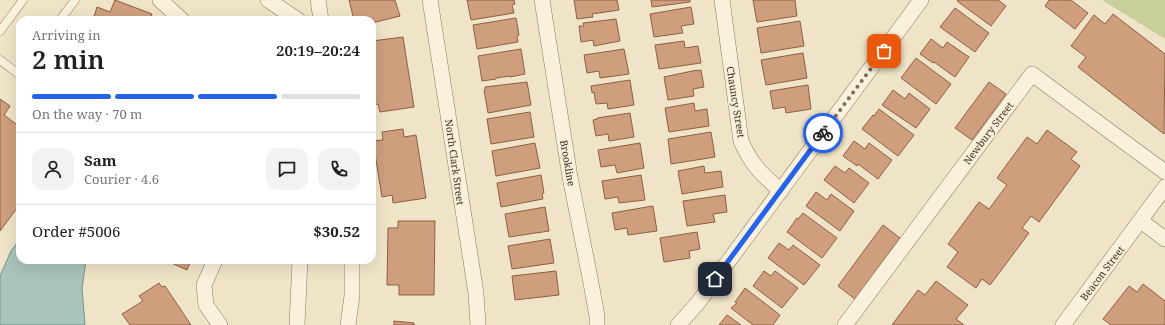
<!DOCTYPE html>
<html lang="en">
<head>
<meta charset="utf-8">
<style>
  :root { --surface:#fff; --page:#f2f2f2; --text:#202124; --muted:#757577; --line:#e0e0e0; --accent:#2563eb }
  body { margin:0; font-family:"Noto Serif",serif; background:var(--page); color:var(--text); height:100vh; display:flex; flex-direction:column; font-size:15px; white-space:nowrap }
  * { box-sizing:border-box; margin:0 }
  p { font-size:13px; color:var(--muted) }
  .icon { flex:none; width:22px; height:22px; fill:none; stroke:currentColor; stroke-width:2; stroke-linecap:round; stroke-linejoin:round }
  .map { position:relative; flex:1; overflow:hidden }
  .side { position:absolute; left:16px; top:16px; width:360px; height:248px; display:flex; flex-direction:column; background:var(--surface); border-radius:12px; box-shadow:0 4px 16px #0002 }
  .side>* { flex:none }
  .pin { position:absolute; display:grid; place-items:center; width:34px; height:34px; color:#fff; margin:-17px; border-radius:8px; box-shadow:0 2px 6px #0006 }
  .courier { position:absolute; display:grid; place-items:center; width:40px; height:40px; margin:-20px; border:3px solid #2563eb; border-radius:50%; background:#fff; color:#222; box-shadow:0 1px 5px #0007 }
  .overview em { font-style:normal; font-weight:600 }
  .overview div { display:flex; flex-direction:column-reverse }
  .overview { display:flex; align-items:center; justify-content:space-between; height:68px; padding:0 16px }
  h1 { font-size:26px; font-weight:600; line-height:30px }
  .bar { display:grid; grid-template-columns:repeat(4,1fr); gap:6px 4px; align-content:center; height:48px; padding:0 16px }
  .bar i { height:5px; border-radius:3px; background:var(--line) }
  .bar .selected { background:var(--accent) }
  .bar p { grid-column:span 4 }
  .line { display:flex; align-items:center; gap:10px; padding:0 16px; border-top:1px solid var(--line) }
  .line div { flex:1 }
  .round { display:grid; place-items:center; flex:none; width:42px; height:42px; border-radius:12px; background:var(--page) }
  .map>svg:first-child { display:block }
  .green { fill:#c9cf9b }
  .water { fill:#a9c4bc; stroke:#6f938a }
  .building { fill:#cf9f7d; stroke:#8d5f41 }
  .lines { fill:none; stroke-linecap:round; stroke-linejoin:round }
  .service-casing { stroke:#8d765c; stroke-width:9 }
  .minor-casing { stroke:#8d765c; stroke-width:16 }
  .service { stroke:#faf1dc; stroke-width:8 }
  .minor { stroke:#faf1dc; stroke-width:15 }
  .done { stroke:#7c6e5b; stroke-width:4; stroke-dasharray:0 7.2 }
  .route { stroke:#2563eb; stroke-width:5 }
  .labels { text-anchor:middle; stroke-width:3.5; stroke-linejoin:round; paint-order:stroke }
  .street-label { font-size:10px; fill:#3d2e20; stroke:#f7eed8 }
</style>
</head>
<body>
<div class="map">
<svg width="1165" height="325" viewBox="0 0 1165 325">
  <rect width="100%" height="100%" fill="#f0e4c8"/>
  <!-- green -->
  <path class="green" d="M1102,0H1165V39Z"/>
  <!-- water -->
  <path class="water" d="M20,239V260H86L82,288L85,325H0V276L11,251Z"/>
  <!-- building -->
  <path class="building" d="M115,0L152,14L150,20H93L97,7L110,12Z
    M349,0H395L400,16L372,23V20H365V18L354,20Z
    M467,0H514L515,4L512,5L514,13L471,20Z
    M574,0H617L619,10L592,14L593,17L577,19Z
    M651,0H690V2L652,7Z
    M753,0H795L797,16L757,22Z
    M958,0H998L1006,6L991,26L957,1Z
    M1049,0H1071L1088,13L1075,29L1045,6Z
    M691,7L694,24L681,26L683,33L654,37L650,14Z
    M955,8L989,33L975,52L940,27Z
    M1113,14L1165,54L1164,134L1078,67L1086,57L1071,46L1094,15L1105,24Z
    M516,18L519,35L517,36L518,42L477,49L473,25Z
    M616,19L620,41L594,46L593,40L581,42L579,26H584L583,23Z
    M800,21L804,46L761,53L757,28Z
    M403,37L414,107L380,112L378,104L372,105V41Z
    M931,39L943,48L947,42L969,57L955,77L934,62L933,63L920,54Z
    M684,41L685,48L698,46L701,63L659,69L655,45Z
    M521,49L525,74L510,77V76L496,78V79L482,81L478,56Z
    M624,49L629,74L600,78L599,71L587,73L584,55Z
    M803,53L807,78L766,85L761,60Z
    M916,58L951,84L936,104L901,78Z
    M697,70V71L701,70L704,87L693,89L694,96L668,100L664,77Z
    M630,80L634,105L608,109L607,103L596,104L594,92L592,93L591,86Z
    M527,82L531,105L488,113L484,90H485V87Z
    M989,82L1006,94L972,140L955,128Z
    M808,85L811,109L786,113L785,107L773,109L770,91Z
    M893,90L905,99L909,93L930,109L916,128L882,105Z
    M0,99L10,106L4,115L20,127V187L17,191L20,194V204L0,231Z
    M694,103L695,111L707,109L709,126L669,132L665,108Z
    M879,109L914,135L898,156L862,129L873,115L874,116Z
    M530,112L534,137L491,144L487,119Z
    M630,113L634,137L609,141L608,134L596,136L593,120L597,119V118Z
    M403,129L404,137L416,135L426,198L393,203L392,195L382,197L373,141L383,140L382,132Z
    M1047,130L1077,152L1071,159L1080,166L1039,222L1031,216L1022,228L1029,233L990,285L982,279L976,288L947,267L958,252L948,244L979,202L989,209L1007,185L997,178L1027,137L1037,144Z
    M711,132L715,157L671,164L668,139Z
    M854,141L865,149L869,143L892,160L878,179L858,164L857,166L843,156Z
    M535,143L540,168L496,176L492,151Z
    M640,143L644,168L617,173L615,165L601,167L598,150Z
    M704,166L705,173L721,171L723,187L682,194L678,171Z
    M835,166L845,173L849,168L869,183L854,203L824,180Z
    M541,175L544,193L542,194L543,199L501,207L497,183Z
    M641,175L645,200L619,203L618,197L605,199L602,181Z
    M816,192L827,200L831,194L854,211L840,231L806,206Z
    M725,195L727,212L713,214L715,222L687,226L683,201Z
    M653,206L657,231L628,235L627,228L615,230L612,213Z
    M545,207L549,231L509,237L505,214Z
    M803,213L837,238L822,258L787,232L797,218L798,219Z
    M398,221H435L434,295H399V285H387L388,228H398Z
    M883,225L900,238L855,299L838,286Z
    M697,232L700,249L689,251L690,258L664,262L660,238Z
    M550,239L554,263L512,269L508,246Z
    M779,243L789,250L793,245L820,265L804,285L768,258Z
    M165,260H191L187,270Z
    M556,271L559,295L515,300L512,276Z
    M764,271L771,276L775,271L798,288L782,308L753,286Z
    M936,281L968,305L956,319L964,325H892L918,290L925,295Z
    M159,283L162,287L165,286L191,325H130L122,314L143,301L139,296Z
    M1143,284L1165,301V325H1111L1103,319L1129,286L1137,292Z
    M745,288L780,315L773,325H753L731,308L737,303L735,302Z
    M727,315L741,325H719Z
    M394,321L414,323V325H394Z"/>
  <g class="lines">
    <!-- service casing -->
    <g class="service-casing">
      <path id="service" d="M60,20L75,0
        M0,31L23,0
        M0,60L20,75"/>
    </g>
    <!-- minor casing -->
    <g class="minor-casing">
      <path id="minor" d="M160,0L182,20
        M268,0L298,20
        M318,0L321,20
        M430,0L476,293L478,325
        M542,0L570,177L591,283L597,316V325
        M722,0L741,141C751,164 762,175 781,191
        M1141,221L1165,239
        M215,260L204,285L206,305L220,325
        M297,325L300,260
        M348,325L352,296V260
        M678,325L697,304L921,0
        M845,325L1032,74L1165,172
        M1063,325L1165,187"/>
    </g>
    <!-- service -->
    <use href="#service" class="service"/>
    <!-- minor -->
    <use href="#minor" class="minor"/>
  </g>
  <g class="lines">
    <!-- done -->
    <path class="done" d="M823,133L884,51"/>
    <!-- route -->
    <path class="route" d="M715,279L823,133"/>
  </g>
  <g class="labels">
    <!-- street labels -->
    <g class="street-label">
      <text transform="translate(736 102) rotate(81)" y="4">Chauncy Street</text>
      <text transform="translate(988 133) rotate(-53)" y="4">Newbury Street</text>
      <text transform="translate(455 162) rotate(82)" y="4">North Clark Street</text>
      <text transform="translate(568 163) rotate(80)" y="4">Brookline</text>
      <text transform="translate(1102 273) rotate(-53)" y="4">Beacon Street</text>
    </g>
  </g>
</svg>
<div class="pin" style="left:884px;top:51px;background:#ea580c"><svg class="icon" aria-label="bag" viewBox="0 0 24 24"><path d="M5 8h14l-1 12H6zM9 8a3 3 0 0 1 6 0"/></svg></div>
<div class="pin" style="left:715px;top:279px;background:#1f2937"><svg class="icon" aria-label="home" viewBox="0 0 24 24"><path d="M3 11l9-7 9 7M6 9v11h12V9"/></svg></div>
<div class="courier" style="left:823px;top:133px"><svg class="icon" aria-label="bike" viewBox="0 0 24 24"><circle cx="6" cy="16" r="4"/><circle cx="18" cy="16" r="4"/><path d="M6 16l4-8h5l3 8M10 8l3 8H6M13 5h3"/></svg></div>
<section class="side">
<div class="overview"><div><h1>2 min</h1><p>Arriving in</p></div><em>20:19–20:24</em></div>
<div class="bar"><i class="selected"></i><i class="selected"></i><i class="selected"></i><i></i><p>On the way · 70 m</p></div>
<div class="line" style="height:72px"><a class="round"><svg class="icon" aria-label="person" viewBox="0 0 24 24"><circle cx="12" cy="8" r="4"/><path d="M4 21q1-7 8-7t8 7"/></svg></a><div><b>Sam</b><p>Courier · 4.6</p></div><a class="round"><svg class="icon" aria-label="chat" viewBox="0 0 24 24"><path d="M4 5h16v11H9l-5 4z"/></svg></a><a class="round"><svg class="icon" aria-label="phone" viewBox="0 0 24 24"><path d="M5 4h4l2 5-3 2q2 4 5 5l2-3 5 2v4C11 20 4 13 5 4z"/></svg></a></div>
<div class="line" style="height:52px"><div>Order #5006</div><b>$30.52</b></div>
</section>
</div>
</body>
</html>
